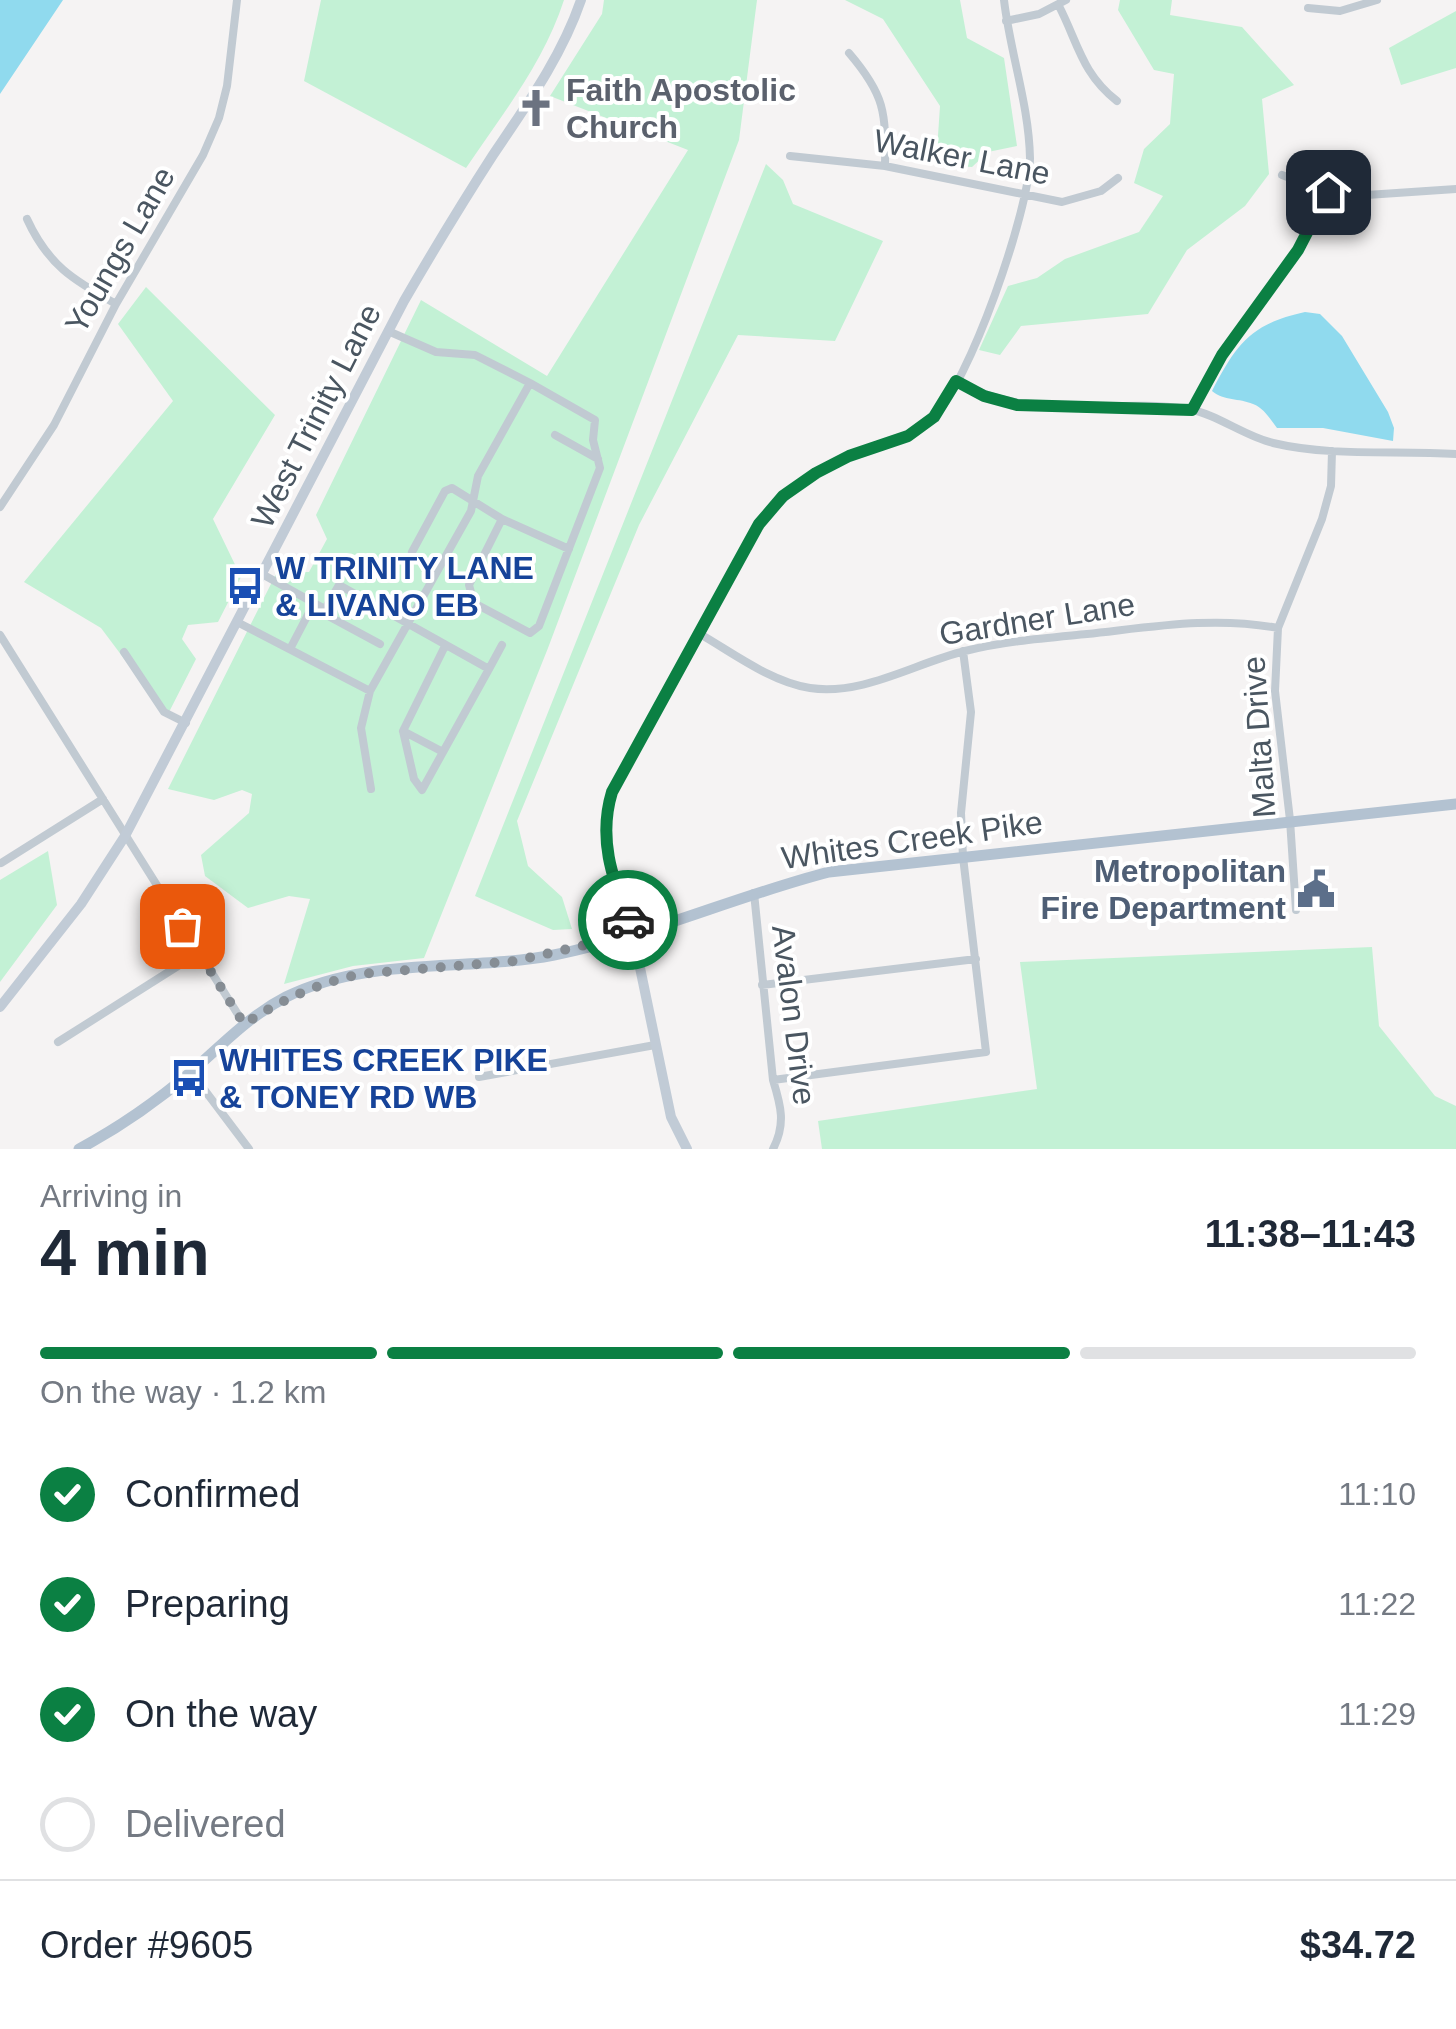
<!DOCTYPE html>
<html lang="en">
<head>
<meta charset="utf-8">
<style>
  :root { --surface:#fff; --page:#f6f6f7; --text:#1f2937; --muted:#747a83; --line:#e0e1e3; --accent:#0b8043 }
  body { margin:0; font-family:Arial,sans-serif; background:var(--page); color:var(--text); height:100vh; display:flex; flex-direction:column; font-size:38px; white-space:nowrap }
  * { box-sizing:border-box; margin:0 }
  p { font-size:32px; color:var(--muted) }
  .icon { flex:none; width:55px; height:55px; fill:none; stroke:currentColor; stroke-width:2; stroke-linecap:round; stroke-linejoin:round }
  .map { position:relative; height:1149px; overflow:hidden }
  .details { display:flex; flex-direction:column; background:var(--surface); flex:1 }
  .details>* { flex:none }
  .pin { position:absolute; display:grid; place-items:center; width:85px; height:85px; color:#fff; margin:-42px; border-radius:20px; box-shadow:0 5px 15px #0006 }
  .courier { position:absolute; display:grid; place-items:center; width:100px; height:100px; margin:-50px; border:8px solid #0b8043; border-radius:50%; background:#fff; color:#222; box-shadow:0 2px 12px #0007 }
  .head em { font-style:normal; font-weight:700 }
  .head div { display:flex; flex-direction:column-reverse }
  .head { display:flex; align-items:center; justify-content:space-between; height:170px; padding:0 40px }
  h1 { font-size:65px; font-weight:700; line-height:75px }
  .bar { display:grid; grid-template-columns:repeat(4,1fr); gap:15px 10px; align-content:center; height:120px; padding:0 40px }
  .bar i { height:12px; border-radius:8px; background:var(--line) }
  .bar .active { background:var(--accent) }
  .bar p { grid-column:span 4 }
  .line { display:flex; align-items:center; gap:25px; padding:0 40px; border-top:2px solid var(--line) }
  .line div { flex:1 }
  ol { padding:0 40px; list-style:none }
  li { display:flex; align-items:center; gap:30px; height:110px }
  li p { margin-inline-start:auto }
  li .icon { padding:10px; border-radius:50%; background:var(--accent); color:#fff; stroke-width:4 }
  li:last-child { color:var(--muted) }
  li i { width:55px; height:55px; border:5px solid var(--line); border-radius:50% }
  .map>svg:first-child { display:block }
  .green { fill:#c3f1d5 }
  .water { fill:#90daee }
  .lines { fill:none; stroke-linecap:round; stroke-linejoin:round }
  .street { stroke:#c1cad2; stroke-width:8 }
  .secondary { stroke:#c1cbd6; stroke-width:10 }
  .primary { stroke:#b3c2d1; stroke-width:11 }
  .done { stroke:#868d94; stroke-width:10; stroke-dasharray:0 18 }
  .route { stroke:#0b8043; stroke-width:12 }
  .labels { text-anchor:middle; stroke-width:8; stroke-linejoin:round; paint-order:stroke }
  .worship-label { font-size:32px; font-weight:bold; fill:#5b616d; stroke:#fff; text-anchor:start }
  .street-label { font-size:32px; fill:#4a5661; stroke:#fff }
  .transit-label { font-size:32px; font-weight:bold; fill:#164399; stroke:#fff; text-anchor:start }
  .service-label { font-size:32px; font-weight:bold; fill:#4e5e75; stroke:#fff; text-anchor:end }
</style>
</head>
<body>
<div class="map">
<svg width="1456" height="1149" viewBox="0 0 1456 1149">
  <rect width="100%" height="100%" fill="#f5f3f3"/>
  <!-- green -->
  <path class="green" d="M321,0H564C544,62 502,115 466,168L304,81Z
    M604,0H757L739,140L548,648L424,958L353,966L284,984L310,899L289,896L248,908L205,876L201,855L249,813L252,794L242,790L214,800L168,789L277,572H309L327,539L316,515L421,300L547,376L688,150L550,96L602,14Z
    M845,0H960L967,38L1004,58L1017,146L988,152L972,167L936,165L940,106L883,19Z
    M1120,0H1172L1170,15L1242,27L1294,85L1262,99L1269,174L1245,206L1187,250L1148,314L1021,326L1000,355L979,350L1008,286L1037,278L1065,259L1139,232L1163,196L1134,183L1144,149L1170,124L1174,74L1154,70L1118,10Z
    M1456,11V68L1401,85L1389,48Z
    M766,164L783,180L793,204L883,241L835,341L738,335L639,525L517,821L528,866L562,897L572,929L553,930L475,896Z
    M146,287L275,415L213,519L241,577L218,622L188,625L182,639L196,659L167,716L101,628L24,582L173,401L118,324Z
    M48,851L57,905L0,982V880Z
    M1372,947L1379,1026L1435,1096L1456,1106V1149H822L818,1121L1037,1089L1020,962Z"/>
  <!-- water -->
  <path class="water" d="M0,0H63L0,94Z
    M1305,312L1320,314L1342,336L1388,412L1394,428L1393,441L1323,428H1277C1270,419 1264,408 1253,404C1239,398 1224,401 1212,391C1237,343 1251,324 1305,312Z"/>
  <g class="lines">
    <!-- street -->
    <path class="street" d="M1059,6C1078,43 1082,74 1117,101
      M1308,8L1340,11L1377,0
      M1006,21L1039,14L1066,0
      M849,53C885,95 886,112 885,166
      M790,156L885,166L1062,202L1101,191L1118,178
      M1282,175L1327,192L1352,196L1456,189
      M27,219C48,265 73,280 116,304
      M956,381C1037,425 1104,397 1188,409C1217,414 1244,436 1273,443C1332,457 1396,450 1456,454
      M1191,410L1222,355L1299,250L1327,192
      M555,435L598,459
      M0,507L54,425L116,304L203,155L219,118L227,86L237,0
      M502,519L569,549
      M412,552L445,491L452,488L502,519L469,585L474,603L530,633L539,626L600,468L593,440L595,420L530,383
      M262,574L314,603
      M237,622L370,691L471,511L478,476L530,383L475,355L436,352L388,331
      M700,634C733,653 771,682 810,688C863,696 915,663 965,651C1005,641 1046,638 1087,634C1152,627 1213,616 1278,628
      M0,635L244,1024
      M380,644L330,617L325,609L339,585L489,669L502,645
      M445,646L403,731L414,779L422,790L489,669
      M290,649L314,603L325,609
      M124,652L164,712L186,723
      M370,691L361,728L371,789
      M403,731L443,752
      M1,863L103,799
      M754,893L773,1080C781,1106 786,1124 773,1149
      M1296,910L1290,820L1275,691L1278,628L1322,519L1331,486L1332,451
      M633,934L613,881L605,845L606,817L612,791L759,524C785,494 812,472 849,456C877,444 908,440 932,419C969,385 1030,209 1030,158C1029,105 1010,52 1004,0
      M762,985L976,959
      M58,1042L200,952
      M191,1072L249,1149
      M479,1077L655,1045
      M773,1080L986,1052L963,857L961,813L971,712L963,651"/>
    <!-- secondary -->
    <path class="secondary" d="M633,934L671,1117L687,1149
      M0,1007L81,904L125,836L404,301C433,251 462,203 493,155C526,106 562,56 581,0"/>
    <!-- primary -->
    <path class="primary" d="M79,1149C120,1127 156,1102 191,1072C222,1045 249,1016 286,997C368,956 466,972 554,955C648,936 736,896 829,872L1456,804"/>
  </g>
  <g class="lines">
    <!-- done -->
    <path class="done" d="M182,926L244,1024C284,999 313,985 360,974L515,961L634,934L628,920"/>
    <!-- route -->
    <path class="route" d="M628,920C612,877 598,838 612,792L759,524L783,496L816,473L849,456L908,436L934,417L956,381L984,396L1017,405L1192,410L1222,355L1298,250L1328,192"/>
  </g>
  <!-- icons -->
  <defs>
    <g id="church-bare" transform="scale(3)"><path d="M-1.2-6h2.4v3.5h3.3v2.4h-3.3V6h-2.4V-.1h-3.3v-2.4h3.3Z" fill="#6b7280" stroke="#fff" stroke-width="2.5" paint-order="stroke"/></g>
    <g id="bus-bare" transform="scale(3)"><path d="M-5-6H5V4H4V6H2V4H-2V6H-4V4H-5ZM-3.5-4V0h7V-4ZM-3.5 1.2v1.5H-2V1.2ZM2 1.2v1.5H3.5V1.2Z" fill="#1a4fb4" stroke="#fff" stroke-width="2.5" paint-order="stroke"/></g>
    <g id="civic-bare" transform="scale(3)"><path d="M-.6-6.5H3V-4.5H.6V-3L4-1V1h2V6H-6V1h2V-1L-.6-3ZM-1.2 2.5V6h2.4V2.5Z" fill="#5c6f8a" stroke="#fff" stroke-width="2.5" paint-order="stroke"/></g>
  </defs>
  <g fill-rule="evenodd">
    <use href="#church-bare" x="536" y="108"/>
    <use href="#bus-bare" x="245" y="586"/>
    <use href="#civic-bare" x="1316" y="889"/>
    <use href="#bus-bare" x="189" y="1078"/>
  </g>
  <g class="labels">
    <!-- worship labels -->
    <g class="worship-label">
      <text x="566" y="101">Faith Apostolic<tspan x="566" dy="37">Church</tspan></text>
    </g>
    <!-- street labels -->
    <g class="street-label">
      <text transform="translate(962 157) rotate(11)" y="11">Walker Lane</text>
      <text transform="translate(120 250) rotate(-60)" y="11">Youngs Lane</text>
      <text transform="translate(316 416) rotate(-63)" y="11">West Trinity Lane</text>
      <text transform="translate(1037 619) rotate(-9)" y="11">Gardner Lane</text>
      <text transform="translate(1259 737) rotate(-94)" y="11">Malta Drive</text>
      <text transform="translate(912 840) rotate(-8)" y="11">Whites Creek Pike</text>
      <text transform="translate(794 1015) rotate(83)" y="11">Avalon Drive</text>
    </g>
    <!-- transit labels -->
    <g class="transit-label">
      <text x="275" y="579">W TRINITY LANE<tspan x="275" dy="37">&amp; LIVANO EB</tspan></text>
      <text x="219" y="1071">WHITES CREEK PIKE<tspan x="219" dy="37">&amp; TONEY RD WB</tspan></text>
    </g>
    <!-- service labels -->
    <g class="service-label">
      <text x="1286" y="882">Metropolitan<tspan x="1286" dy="37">Fire Department</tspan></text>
    </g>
  </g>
</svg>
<div class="pin" style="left:182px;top:926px;background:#ea580c"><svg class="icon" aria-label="bag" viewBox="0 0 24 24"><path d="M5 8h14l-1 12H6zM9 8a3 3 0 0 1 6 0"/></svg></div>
<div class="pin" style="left:1328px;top:192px;background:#1f2937"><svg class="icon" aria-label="home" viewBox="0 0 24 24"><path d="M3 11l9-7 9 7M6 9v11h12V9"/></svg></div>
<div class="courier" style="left:628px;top:920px"><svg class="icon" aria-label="car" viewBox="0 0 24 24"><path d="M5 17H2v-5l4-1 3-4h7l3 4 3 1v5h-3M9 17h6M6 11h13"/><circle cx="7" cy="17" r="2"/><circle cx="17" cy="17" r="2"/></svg></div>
</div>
<section class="details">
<div class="head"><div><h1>4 min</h1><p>Arriving in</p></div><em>11:38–11:43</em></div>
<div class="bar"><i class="active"></i><i class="active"></i><i class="active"></i><i></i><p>On the way · 1.2 km</p></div>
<ol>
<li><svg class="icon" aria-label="check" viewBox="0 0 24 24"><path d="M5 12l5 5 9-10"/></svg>Confirmed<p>11:10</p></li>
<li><svg class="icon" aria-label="check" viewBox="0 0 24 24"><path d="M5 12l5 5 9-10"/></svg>Preparing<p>11:22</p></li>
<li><svg class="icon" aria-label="check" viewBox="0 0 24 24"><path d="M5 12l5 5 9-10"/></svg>On the way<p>11:29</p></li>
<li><i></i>Delivered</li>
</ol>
<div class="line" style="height:130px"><div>Order #9605</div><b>$34.72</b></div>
</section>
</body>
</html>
